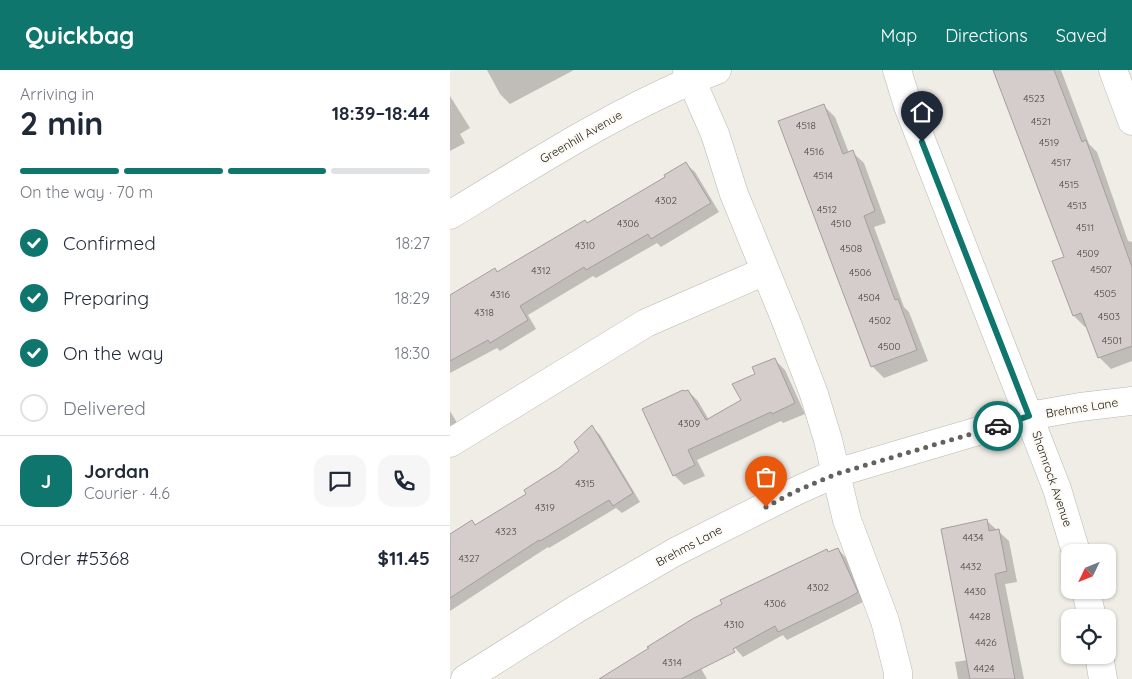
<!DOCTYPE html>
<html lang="en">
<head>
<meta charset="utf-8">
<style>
  :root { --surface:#fff; --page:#f6f6f7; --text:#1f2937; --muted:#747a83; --line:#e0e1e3; --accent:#0f766e }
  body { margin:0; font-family:Quicksand,sans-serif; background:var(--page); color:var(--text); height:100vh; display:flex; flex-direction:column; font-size:19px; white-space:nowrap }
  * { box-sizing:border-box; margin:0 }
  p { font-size:16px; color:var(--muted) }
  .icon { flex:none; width:28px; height:28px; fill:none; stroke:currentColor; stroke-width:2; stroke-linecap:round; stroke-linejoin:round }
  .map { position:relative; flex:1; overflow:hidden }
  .panel { display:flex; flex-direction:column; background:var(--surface); width:450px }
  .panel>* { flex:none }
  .needle { width:32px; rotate:227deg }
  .fabs { position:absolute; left:611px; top:474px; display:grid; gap:10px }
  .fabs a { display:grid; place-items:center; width:55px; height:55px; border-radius:10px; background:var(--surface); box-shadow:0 1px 4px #0004; font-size:25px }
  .pin { position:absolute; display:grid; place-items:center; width:42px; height:42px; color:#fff; margin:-51px -21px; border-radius:50% 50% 50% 0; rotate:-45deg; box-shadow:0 0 5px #0007 }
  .pin .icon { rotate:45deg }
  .courier { position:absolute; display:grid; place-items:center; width:50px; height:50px; margin:-25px; border:4px solid #0f766e; border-radius:50%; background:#fff; color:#222; box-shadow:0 1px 6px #0007 }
  .head em { font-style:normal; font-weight:700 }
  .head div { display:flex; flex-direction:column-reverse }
  .head { display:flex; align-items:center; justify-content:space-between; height:85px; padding:0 20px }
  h1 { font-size:32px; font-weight:700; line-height:38px }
  .bar { display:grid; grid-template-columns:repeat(4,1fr); gap:8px 5px; align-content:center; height:60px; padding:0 20px }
  .bar i { height:6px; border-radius:4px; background:var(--line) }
  .bar .current { background:var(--accent) }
  .bar p { grid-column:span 4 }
  .line { display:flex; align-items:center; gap:12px; padding:0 20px; border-top:1px solid var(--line) }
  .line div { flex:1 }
  .round { display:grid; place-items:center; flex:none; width:52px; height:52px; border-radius:15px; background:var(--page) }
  ol { padding:0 20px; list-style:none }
  li { display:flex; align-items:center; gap:15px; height:55px }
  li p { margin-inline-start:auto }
  li .icon { padding:5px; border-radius:50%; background:var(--accent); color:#fff; stroke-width:4 }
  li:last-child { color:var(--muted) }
  li i { width:28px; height:28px; border:2px solid var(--line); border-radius:50% }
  header { display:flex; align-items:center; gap:30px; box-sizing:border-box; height:70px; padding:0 25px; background:var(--accent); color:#fff }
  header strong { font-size:24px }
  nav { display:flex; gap:28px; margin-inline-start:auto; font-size:18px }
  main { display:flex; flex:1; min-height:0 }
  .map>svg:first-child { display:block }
  .shadow { fill:#0003 }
  .building { fill:#d4cdcc; stroke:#a69e9e }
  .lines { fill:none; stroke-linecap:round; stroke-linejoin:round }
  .minor-casing { stroke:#bab7b1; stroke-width:29 }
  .minor { stroke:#fff; stroke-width:28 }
  .done { stroke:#64625e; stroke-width:5; stroke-dasharray:0 9 }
  .route { stroke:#0f766e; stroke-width:6 }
  .labels { text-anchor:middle; stroke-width:4; stroke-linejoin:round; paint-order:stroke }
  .number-label { font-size:10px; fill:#484443 }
  .street-label { font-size:12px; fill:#191715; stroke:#fdf9f3 }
</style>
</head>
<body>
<header>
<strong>Quickbag</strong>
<nav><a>Map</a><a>Directions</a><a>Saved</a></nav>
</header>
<main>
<section class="panel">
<div class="head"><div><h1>2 min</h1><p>Arriving in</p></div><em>18:39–18:44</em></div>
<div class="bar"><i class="current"></i><i class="current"></i><i class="current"></i><i></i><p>On the way · 70 m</p></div>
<ol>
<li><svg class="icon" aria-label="check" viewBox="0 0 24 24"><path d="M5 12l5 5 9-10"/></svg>Confirmed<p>18:27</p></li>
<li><svg class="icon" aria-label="check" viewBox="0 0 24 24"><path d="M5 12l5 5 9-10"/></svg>Preparing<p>18:29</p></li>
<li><svg class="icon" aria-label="check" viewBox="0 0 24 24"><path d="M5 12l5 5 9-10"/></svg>On the way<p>18:30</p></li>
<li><i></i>Delivered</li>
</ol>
<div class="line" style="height:90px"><b class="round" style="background:var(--accent);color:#fff">J</b><div><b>Jordan</b><p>Courier · 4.6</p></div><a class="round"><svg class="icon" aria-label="chat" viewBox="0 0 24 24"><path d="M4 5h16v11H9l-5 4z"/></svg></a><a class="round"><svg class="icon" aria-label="phone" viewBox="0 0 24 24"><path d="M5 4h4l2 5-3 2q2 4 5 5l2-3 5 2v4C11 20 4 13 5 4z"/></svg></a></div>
<div class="line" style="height:65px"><div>Order #5368</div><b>$11.45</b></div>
</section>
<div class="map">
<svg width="682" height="609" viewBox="0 0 682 609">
  <rect width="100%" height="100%" fill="#f0ece6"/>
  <!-- shadow -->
  <path class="shadow" d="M37,0H124L60,34L50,24Z
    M544,0H611L639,74L647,82L678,171L682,172V291L661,299L650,288L638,256L635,257L624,246L603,192L616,187Z
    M0,26L20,58L10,64L15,73L0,81Z
    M373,35L385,47L399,83L402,82L414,93L436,153L424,157L454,237L459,242L478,291L434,308L422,296Z
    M236,94L245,102L269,142L211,177L207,173L146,208L143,206L78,245L86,259L50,281L47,278L0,303V226L48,203L138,154L217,108Z
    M325,290L335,300L355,344L333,353L331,351L247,390L255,406L234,415L224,405L238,321L248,331L259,350L292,330L307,304Z
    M0,341L12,361L0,370Z
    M142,357L150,365L190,432L172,443L166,438L99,478L98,477L0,541V471L78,424L110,399L131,382Z
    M537,451L559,471L567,512L555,514L574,609H508L505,592L518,590Z
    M388,479L396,488L415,531L337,570L333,565L293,587L285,578Z
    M234,569L257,609H152L201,579Z"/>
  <!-- building -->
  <path class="building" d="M543,0H604L632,72L636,70L682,197V276L648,288L631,243L623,246L602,191L614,187Z
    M374,34L393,84L403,80L425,141L414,146L445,230L448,229L467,280L421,297L328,51Z
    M236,92L261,133L201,169L198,164L136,200L134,197L70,236L78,250L40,273L38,270L0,291V225L45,198L47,202L135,150L137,153L215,107L214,105Z
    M325,288L345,333L322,344L321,342L238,380L245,395L223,406L192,339L233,320L234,321L238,320L256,350L291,330L282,314L305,304L302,297Z
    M142,355L183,423L163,436L159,430L90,471L89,470L0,528V464L22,450L25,455L76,424L74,420L109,398L129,381L124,372Z
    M537,449L539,461L549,459L557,501L545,504L565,609H520L491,459Z
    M388,478L408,522L398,528L328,562L325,556L283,579L285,582L231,609H149L199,578L197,577L244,548L272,534L270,530L377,479L378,482Z"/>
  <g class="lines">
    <!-- minor casing -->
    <g class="minor-casing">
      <path id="minor" d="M237,0L265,64L284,124L336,251L364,324L378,370L397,450L435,551L448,602V609
        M447,0L458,36L607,419L626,482
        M663,0L682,51
        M0,145C87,92 172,37 267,0
        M0,373L196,253L315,201
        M636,520L642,548
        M649,585L653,609
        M15,609L128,538L225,482L344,422L386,403L579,346L630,337L682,331"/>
    </g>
    <!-- minor -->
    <use href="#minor" class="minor"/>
  </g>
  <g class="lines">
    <!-- done -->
    <path class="done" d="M316,437L344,422L386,404L548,356"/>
    <!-- route -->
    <path class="route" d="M472,72L579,346L548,356"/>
  </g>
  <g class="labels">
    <!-- number labels -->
    <g class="number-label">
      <text x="584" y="32">4523</text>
      <text x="591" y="55">4521</text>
      <text x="356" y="59">4518</text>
      <text x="599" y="76">4519</text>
      <text x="364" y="85">4516</text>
      <text x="611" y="96">4517</text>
      <text x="373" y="109">4514</text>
      <text x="619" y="118">4515</text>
      <text x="216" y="134">4302</text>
      <text x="627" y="139">4513</text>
      <text x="377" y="143">4512</text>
      <text x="178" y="157">4306</text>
      <text x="391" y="157">4510</text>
      <text x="635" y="161">4511</text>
      <text x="135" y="179">4310</text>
      <text x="401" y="182">4508</text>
      <text x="638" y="187">4509</text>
      <text x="651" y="203">4507</text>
      <text x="91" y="204">4312</text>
      <text x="410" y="206">4506</text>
      <text x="655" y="227">4505</text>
      <text x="50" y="228">4316</text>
      <text x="419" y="231">4504</text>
      <text x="34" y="246">4318</text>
      <text x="659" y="250">4503</text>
      <text x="430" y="254">4502</text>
      <text x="662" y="274">4501</text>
      <text x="439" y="280">4500</text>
      <text x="239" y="357">4309</text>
      <text x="135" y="417">4315</text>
      <text x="95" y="441">4319</text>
      <text x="56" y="465">4323</text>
      <text x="523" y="471">4434</text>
      <text x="19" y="492">4327</text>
      <text x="521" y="500">4432</text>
      <text x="368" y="521">4302</text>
      <text x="525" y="525">4430</text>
      <text x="325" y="537">4306</text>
      <text x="530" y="550">4428</text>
      <text x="284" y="558">4310</text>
      <text x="536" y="576">4426</text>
      <text x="222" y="596">4314</text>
      <text x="534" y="602">4424</text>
    </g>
    <!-- street labels -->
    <g class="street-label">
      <text transform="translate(131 67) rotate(-30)" y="4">Greenhill Avenue</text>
      <text transform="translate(632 338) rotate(-9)" y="4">Brehms Lane</text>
      <text transform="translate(602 409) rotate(71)" y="4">Shamrock Avenue</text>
      <text transform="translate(239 476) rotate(-28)" y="4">Brehms Lane</text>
    </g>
  </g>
</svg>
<div class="fabs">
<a><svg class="needle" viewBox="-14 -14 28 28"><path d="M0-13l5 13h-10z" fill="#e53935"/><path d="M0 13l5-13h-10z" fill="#747a83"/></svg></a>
<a><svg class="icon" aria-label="locate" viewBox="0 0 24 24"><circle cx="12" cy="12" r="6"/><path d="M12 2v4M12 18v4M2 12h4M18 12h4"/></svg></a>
</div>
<div class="pin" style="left:316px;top:437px;background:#ea580c"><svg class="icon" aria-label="bag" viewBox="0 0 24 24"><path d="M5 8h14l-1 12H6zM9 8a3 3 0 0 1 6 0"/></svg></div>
<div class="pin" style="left:472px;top:72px;background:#1f2937"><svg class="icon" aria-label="home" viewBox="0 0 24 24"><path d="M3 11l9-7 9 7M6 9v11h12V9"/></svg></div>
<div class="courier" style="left:548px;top:356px"><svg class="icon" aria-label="car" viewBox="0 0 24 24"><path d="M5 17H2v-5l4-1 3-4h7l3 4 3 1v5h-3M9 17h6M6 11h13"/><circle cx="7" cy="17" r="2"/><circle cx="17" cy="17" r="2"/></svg></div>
</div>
</main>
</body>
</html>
